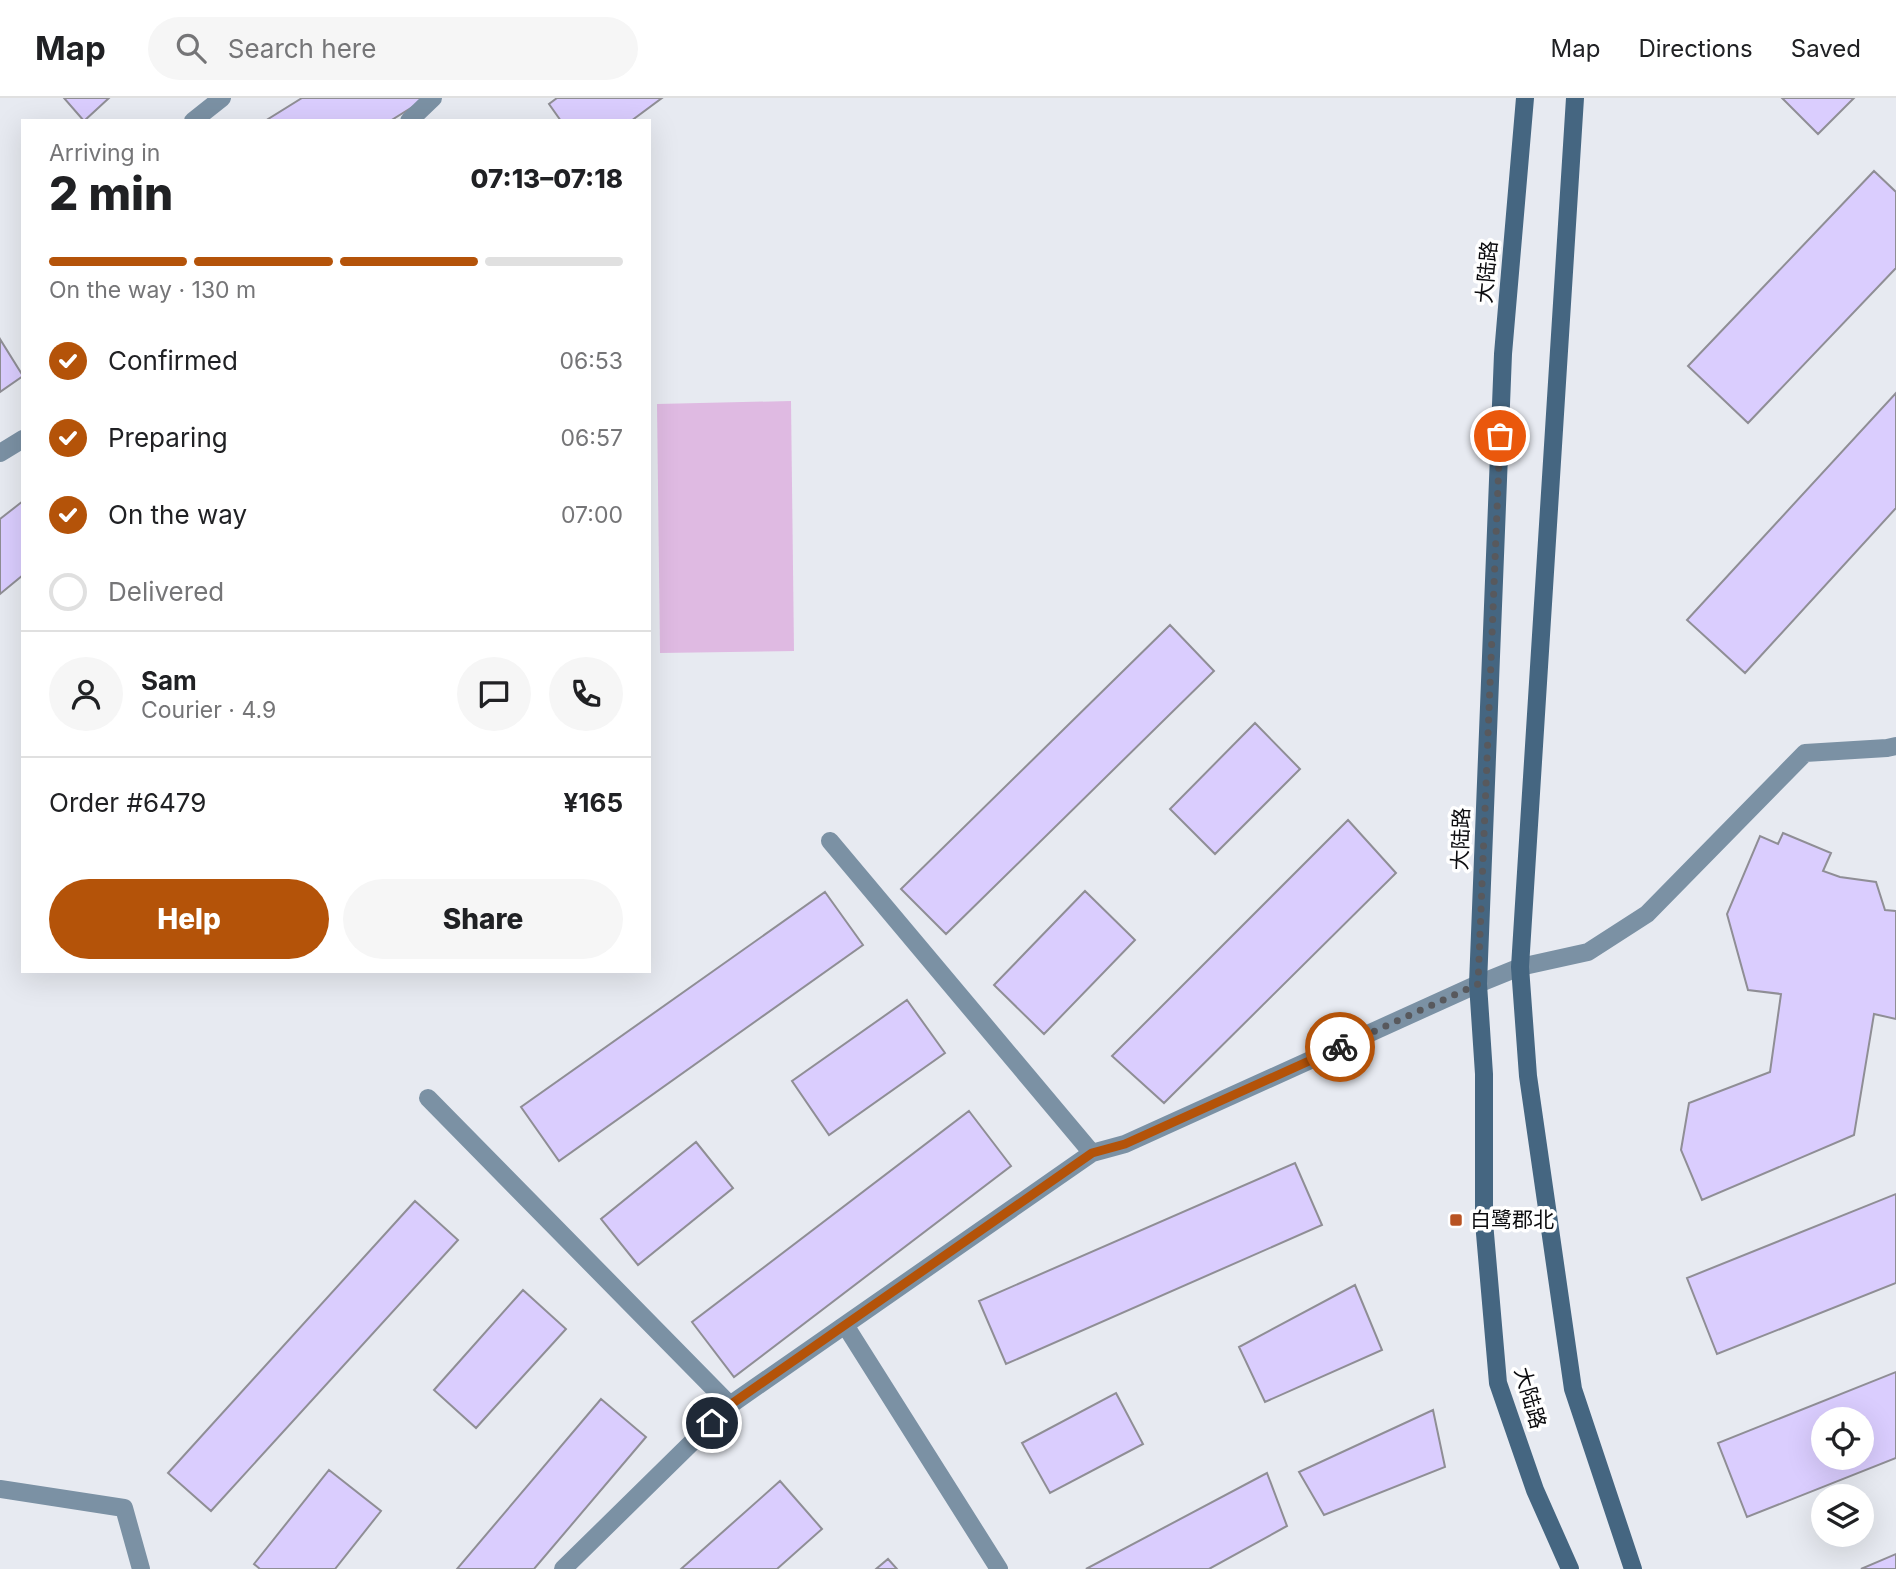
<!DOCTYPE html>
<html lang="en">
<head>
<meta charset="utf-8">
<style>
  :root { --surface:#fff; --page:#f6f6f6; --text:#202124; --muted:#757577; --line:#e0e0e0; --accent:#b45309 }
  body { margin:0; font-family:Inter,"Noto Sans SC",sans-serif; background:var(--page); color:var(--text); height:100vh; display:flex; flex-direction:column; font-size:26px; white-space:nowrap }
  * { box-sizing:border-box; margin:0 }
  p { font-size:23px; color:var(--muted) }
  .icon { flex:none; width:38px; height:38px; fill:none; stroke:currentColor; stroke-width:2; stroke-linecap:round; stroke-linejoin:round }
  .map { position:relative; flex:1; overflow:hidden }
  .panel { position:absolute; left:21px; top:21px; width:630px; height:854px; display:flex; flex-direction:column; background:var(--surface); border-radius:0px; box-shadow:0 7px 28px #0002 }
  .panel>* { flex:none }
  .buttons { position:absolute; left:1811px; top:1309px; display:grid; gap:14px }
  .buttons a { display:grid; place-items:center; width:63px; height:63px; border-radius:50%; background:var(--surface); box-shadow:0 7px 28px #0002; font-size:35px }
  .pin { position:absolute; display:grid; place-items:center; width:60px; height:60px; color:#fff; margin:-30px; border:4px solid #fff; border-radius:50%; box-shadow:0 2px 7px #0007 }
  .courier { position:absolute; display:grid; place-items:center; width:70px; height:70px; margin:-35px; border:5px solid #b45309; border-radius:50%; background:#fff; color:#222; box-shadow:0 2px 9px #0007 }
  .overview em { font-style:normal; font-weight:800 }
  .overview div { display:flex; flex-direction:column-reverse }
  .overview { display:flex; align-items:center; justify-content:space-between; height:119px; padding:0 28px }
  h1 { font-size:46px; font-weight:800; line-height:52px }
  .bar { display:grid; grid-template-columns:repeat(4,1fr); gap:10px 7px; align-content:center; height:84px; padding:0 28px }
  .bar i { height:9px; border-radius:5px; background:var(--line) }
  .bar .on { background:var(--accent) }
  .bar p { grid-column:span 4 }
  .line { display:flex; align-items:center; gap:18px; padding:0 28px; border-top:2px solid var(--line) }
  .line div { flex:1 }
  .round { display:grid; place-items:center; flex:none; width:74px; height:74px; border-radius:37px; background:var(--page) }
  ol { padding:0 28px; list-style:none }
  li { display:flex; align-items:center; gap:21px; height:77px }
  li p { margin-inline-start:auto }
  li .icon { padding:7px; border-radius:50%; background:var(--accent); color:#fff; stroke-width:4 }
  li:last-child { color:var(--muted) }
  li i { width:38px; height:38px; border:4px solid var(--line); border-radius:50% }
  .primary-button { display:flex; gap:14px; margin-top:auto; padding:14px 28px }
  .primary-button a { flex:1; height:80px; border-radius:42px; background:var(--accent); color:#fff; font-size:28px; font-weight:800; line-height:80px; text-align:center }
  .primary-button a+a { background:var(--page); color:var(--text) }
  header { display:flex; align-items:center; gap:42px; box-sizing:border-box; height:98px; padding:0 35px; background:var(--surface); border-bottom:2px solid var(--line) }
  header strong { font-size:33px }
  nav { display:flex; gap:38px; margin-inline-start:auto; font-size:24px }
  .search { width:490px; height:63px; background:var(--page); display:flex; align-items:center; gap:18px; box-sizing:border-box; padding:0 24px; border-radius:38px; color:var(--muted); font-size:26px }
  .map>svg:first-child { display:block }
  .green { fill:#dfbae2 }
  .building { fill:#dacdfe; stroke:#8f8e95; stroke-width:2; fill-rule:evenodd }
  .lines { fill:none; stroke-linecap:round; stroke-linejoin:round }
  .minor { stroke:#7b91a4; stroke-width:18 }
  .secondary { stroke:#456681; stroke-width:18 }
  .done { stroke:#58595d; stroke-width:7; stroke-dasharray:0 12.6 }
  .route { stroke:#b45309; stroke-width:9 }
  .poi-dot { fill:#b85323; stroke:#fff; stroke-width:2.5 }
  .labels { text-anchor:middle; stroke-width:7; stroke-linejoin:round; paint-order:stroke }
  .street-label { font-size:21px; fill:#0b0b0e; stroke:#fff }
  .poi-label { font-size:21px; fill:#0b0b0e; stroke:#fff; text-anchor:start }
</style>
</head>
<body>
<header>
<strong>Map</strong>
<div class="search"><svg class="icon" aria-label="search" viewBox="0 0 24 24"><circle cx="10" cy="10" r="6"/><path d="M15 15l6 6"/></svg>Search here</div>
<nav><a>Map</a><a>Directions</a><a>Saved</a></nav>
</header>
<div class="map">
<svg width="1896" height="1471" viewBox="0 0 1896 1471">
  <rect width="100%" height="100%" fill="#e7eaf1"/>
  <!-- green -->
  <path class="green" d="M791,303L794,553L660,555L657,306Z"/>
  <!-- building -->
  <path class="building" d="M64,0H109L84,23Z
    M302,0H427L390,23H265Z
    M557,0H662L631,23H561L549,6Z
    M1782,0H1854L1818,36Z
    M1874,73L1896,94V170L1748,325L1688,268Z
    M0,241L23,278L0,294Z
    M1896,295V410L1745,575L1687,522Z
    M23,403V477L0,496V421Z
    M1170,527L1214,573L946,836L901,791Z
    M1255,625L1300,671L1215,756L1170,711Z
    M1348,722L1396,775L1164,1005L1112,958Z
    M1783,735L1831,755L1823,773L1840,779L1876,784L1885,812L1896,813V921L1874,916L1854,1037L1702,1102L1681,1052L1689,1005L1770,974L1781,896L1748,892L1727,816L1760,738L1778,746Z
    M1085,793L1135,842L1044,936L994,887Z
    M825,794L863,847L559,1063L521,1009Z
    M907,902L945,955L829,1037L792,983Z
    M969,1013L1011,1068L734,1279L692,1224Z
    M696,1044L733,1090L638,1167L601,1121Z
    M1295,1065L1322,1127L1006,1266L979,1203Z
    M1896,1096V1185L1717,1256L1687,1180Z
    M415,1103L458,1142L211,1413L168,1375Z
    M1355,1187L1382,1252L1265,1304L1239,1249Z
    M523,1192L566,1231L476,1330L434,1292Z
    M1896,1274V1360L1747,1419L1718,1345ZM1824,1321H1862V1360H1824Z
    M1116,1295L1143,1346L1050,1395L1022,1345Z
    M601,1301L646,1339L534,1471H457Z
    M1433,1312L1445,1369L1324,1417L1299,1374Z
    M329,1372L381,1413L335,1471H260L254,1466Z
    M1267,1375L1287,1428L1209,1471H1086Z
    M780,1383L822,1431L777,1471H681Z
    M1896,1456V1471H1861Z
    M888,1461L897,1471H876Z"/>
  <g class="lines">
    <!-- minor -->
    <path class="minor" d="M193,23L222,0
      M409,23L433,0
      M0,355L23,341
      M830,743L1092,1055
      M428,1000L730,1307
      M845,1227L999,1471
      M0,1391L124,1410L141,1471
      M563,1471L730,1307L1092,1055L1125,1046L1478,886L1520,869L1588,854L1647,816L1805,655L1887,650L1896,648"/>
    <!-- secondary -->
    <path class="secondary" d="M1525,0L1503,256L1478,886L1484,976V1124L1498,1285L1535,1392L1570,1471
      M1575,0L1520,869L1528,978L1573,1291L1633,1471"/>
  </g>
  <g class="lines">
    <!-- done -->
    <path class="done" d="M1340,949L1478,886L1500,338"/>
    <!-- route -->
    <path class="route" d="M712,1325L730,1307L1092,1055L1125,1046L1340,949"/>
  </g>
  <!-- markers -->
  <rect class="poi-dot" x="1449" y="1115" width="14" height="14" rx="3.5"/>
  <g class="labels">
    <!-- street labels -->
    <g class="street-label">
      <text transform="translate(1487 174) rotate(-85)" y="7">大陆路</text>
      <text transform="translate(1461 741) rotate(-88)" y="7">大陆路</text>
      <text transform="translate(1530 1300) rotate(74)" y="7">大陆路</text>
    </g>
    <!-- poi labels -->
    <g class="poi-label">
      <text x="1470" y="1129">白鹭郡北</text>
    </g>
  </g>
</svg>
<div class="buttons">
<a><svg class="icon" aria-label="locate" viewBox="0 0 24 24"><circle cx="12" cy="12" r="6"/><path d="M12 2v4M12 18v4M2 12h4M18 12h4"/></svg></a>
<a><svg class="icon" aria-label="layers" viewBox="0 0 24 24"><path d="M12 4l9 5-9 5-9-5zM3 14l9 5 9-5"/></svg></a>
</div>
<div class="pin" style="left:1500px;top:338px;background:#ea580c"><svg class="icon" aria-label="bag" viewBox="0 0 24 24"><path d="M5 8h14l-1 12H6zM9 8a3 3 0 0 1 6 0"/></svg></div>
<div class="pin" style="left:712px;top:1325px;background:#1f2937"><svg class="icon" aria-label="home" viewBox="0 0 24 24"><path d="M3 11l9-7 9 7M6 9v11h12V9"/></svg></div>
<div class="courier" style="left:1340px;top:949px"><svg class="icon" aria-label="bike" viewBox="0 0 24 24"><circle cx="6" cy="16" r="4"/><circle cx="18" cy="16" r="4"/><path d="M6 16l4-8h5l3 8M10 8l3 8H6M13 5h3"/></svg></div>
<section class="panel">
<div class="overview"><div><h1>2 min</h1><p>Arriving in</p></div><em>07:13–07:18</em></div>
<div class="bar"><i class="on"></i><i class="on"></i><i class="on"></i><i></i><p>On the way · 130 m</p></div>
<ol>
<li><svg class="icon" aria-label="check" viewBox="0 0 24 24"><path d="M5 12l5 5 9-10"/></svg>Confirmed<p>06:53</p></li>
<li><svg class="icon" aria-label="check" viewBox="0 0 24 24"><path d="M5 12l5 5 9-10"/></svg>Preparing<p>06:57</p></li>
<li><svg class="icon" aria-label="check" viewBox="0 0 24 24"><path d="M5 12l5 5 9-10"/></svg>On the way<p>07:00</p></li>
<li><i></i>Delivered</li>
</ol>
<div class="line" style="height:126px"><a class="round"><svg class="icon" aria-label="person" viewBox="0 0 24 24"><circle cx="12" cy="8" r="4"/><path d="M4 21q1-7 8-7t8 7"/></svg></a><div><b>Sam</b><p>Courier · 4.9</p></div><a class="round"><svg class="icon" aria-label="chat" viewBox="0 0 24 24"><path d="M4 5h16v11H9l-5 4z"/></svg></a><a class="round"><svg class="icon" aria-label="phone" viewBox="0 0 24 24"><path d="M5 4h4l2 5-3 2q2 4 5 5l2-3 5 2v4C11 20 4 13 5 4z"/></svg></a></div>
<div class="line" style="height:91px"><div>Order #6479</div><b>¥165</b></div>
<div class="primary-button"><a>Help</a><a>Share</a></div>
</section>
</div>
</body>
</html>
